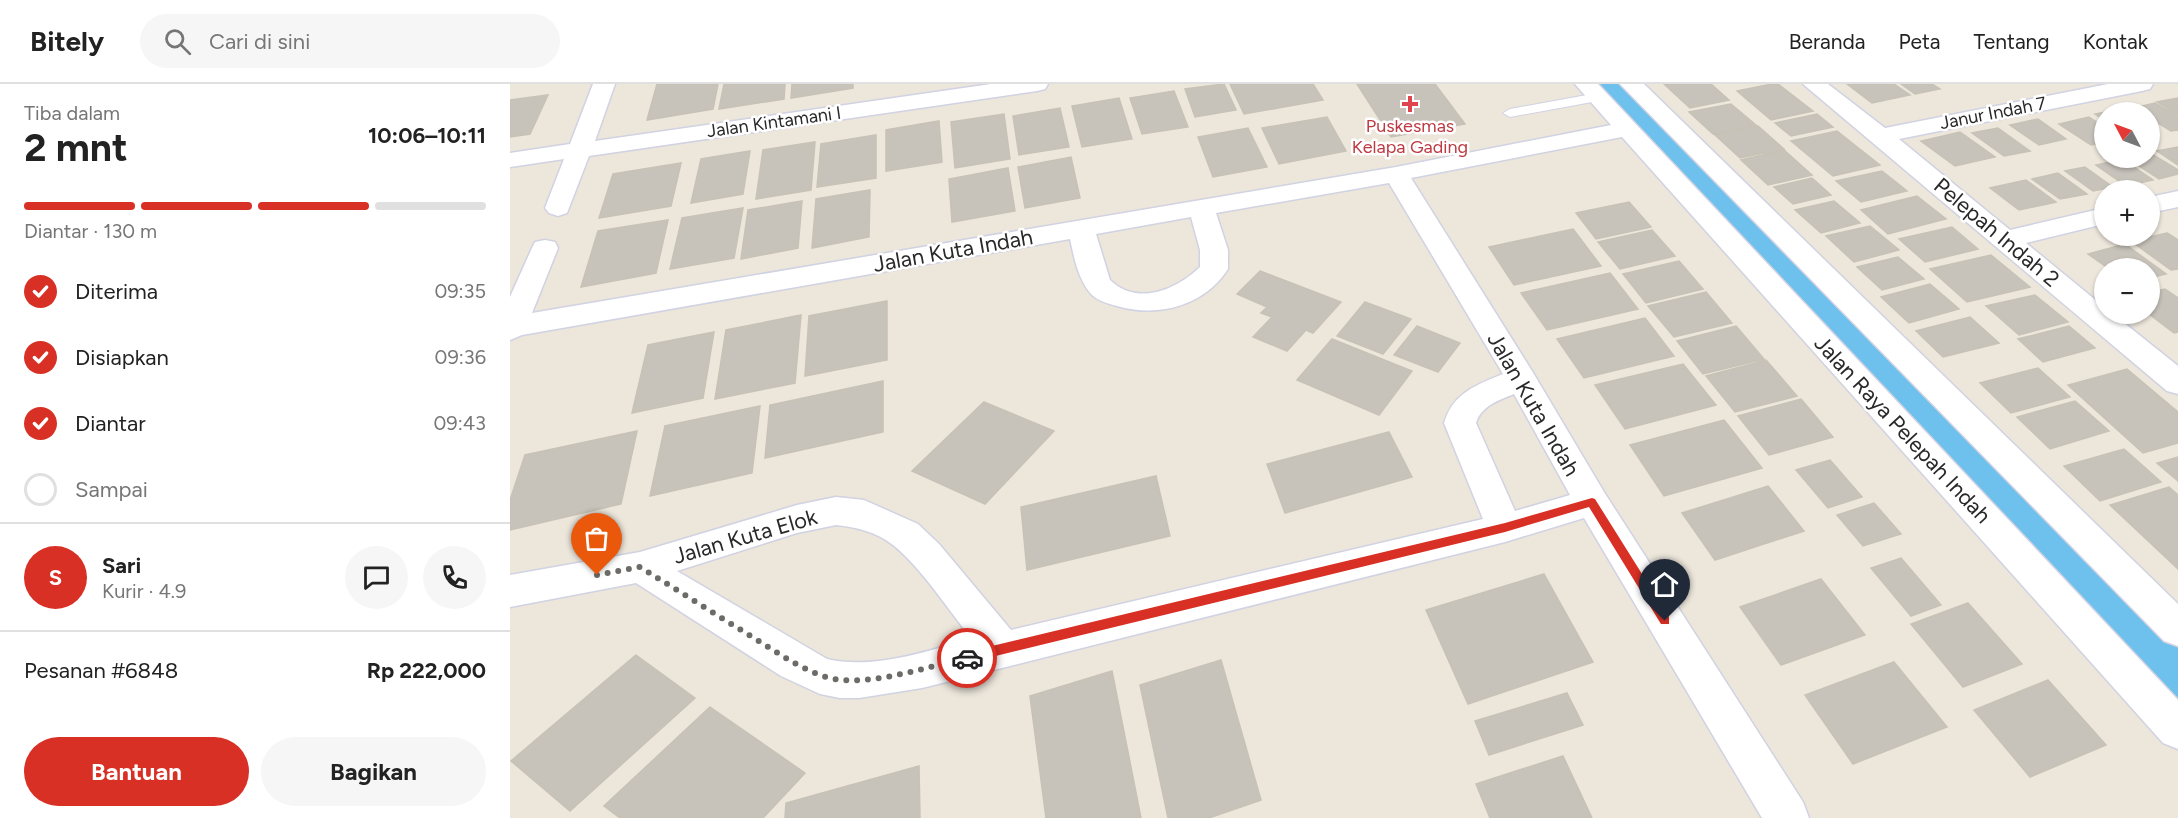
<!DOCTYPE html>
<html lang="id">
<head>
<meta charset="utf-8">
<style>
  :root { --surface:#fff; --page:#f6f6f6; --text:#222; --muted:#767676; --line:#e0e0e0; --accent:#d93025 }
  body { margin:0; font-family:Figtree,sans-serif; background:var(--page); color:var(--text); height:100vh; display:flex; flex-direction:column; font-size:22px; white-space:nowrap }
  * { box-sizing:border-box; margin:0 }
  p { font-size:20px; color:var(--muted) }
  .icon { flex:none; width:33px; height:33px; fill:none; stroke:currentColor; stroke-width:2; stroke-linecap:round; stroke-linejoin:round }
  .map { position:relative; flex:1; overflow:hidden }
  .details { display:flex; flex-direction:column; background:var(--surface); width:510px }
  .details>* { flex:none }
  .needle { width:39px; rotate:311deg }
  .tools { position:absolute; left:1584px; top:18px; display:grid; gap:12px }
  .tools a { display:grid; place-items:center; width:66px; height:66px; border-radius:50%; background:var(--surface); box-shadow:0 2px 4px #0004; font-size:30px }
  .pin { position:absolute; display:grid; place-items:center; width:51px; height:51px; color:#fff; margin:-62px -26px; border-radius:50% 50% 50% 0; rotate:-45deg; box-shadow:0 0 6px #0007 }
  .pin .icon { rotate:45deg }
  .courier { position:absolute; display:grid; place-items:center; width:60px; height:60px; margin:-30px; border:4px solid #d93025; border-radius:50%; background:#fff; color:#222; box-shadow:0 2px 8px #0007 }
  .overview em { font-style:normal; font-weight:700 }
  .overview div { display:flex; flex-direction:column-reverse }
  .overview { display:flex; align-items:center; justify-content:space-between; height:102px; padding:0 24px }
  h1 { font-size:39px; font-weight:700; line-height:45px }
  .bar { display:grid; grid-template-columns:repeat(4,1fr); gap:9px 6px; align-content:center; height:72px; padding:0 24px }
  .bar i { height:8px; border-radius:4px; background:var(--line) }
  .bar .active { background:var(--accent) }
  .bar p { grid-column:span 4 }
  .line { display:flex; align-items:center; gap:15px; padding:0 24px; border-top:2px solid var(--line) }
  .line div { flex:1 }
  .round { display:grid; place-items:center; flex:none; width:63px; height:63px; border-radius:32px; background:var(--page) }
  ol { padding:0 24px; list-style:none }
  li { display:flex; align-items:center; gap:18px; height:66px }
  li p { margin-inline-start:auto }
  li .icon { padding:6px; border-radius:50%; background:var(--accent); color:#fff; stroke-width:4 }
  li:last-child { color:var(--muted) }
  li i { width:33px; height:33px; border:3px solid var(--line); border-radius:50% }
  .button { display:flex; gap:12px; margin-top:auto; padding:12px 24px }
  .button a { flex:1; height:69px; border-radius:36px; background:var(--accent); color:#fff; font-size:24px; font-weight:700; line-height:69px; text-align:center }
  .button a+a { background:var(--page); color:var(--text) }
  header { display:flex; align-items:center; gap:36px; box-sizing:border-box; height:84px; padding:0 30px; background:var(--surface); border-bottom:2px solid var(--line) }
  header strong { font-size:28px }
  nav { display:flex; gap:33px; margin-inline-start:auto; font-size:21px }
  .search { width:420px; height:54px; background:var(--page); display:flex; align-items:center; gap:15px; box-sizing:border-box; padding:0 21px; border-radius:33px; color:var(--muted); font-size:22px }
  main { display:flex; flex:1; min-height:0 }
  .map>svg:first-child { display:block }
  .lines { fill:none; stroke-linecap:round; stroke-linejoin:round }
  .river { fill:#6ec0ed; fill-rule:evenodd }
  .building { fill:#c7c3bb; stroke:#c7c2b5; stroke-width:1.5 }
  .service-casing { stroke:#d1d2e2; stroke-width:2 }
  .minor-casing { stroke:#d1d2e2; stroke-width:3 }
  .service { fill:#fff; fill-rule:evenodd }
  .minor { fill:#fff; fill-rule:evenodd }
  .route { fill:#d93025 }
  .done { stroke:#6d6b67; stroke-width:6; stroke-dasharray:0 10.8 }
  .health-dot { fill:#e0444e; stroke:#fff; stroke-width:2 }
  .labels { text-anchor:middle; stroke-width:5; stroke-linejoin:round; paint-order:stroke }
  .far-street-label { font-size:18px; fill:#292929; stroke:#fff }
  .far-health-label { font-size:18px; fill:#be3a42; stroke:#fff }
  .street-label { font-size:22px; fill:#292929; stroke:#fff }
</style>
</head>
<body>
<header>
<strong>Bitely</strong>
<div class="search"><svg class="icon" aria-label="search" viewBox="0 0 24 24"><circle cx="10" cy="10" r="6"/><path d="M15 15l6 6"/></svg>Cari di sini</div>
<nav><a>Beranda</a><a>Peta</a><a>Tentang</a><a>Kontak</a></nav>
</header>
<main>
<section class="details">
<div class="overview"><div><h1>2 mnt</h1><p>Tiba dalam</p></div><em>10:06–10:11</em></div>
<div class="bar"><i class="active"></i><i class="active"></i><i class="active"></i><i></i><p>Diantar · 130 m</p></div>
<ol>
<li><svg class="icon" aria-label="check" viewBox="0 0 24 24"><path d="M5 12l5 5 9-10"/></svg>Diterima<p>09:35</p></li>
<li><svg class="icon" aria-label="check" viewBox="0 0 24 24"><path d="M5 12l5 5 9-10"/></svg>Disiapkan<p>09:36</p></li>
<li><svg class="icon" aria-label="check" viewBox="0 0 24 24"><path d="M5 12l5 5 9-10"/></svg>Diantar<p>09:43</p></li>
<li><i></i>Sampai</li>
</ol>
<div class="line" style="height:108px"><b class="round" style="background:var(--accent);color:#fff">S</b><div><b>Sari</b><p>Kurir · 4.9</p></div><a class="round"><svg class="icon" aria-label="chat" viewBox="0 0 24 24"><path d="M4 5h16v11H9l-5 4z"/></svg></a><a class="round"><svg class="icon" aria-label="phone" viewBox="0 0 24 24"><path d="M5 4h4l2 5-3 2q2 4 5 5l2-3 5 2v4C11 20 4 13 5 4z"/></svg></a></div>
<div class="line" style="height:78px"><div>Pesanan #6848</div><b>Rp 222,000</b></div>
<div class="button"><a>Bantuan</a><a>Bagikan</a></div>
</section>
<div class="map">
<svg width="1668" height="734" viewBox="0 0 1668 734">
  <rect width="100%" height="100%" fill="#ece6db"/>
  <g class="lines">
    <!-- river -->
    <path class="river" d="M1076,0H1123L1668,546V638L1640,627Z"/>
  </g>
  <!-- building -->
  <path class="building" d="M147,0H208L203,25L137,36Z
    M214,0H275L274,15L209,25Z
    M282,0H343V4L281,14Z
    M714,0L726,26L685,33L675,5Z
    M720,0H803L813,16L734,30Z
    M847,0H925L955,40L881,53Z
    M1154,0H1201L1219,16L1180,24Z
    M1262,0H1268L1303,27L1261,36L1227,7Z
    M1337,0H1384L1400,11L1362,19Z
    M1391,0H1422L1430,5L1405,10Z
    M664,7L678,43L632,50L620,14Z
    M38,11L20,50L0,53V16Z
    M609,14L622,55L572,63L562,22Z
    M1668,14V31L1647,18Z
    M1645,19L1668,33V46L1661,47L1640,34V28H1630L1623,24Z
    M1221,20L1246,41L1203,50L1179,28Z
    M550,24L559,63L509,71L503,32Z
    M1614,24L1621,28H1594V36L1585,30Z
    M494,30L500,75L445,84L441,38Z
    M1307,30L1323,43L1281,52L1265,39Z
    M817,33L836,67L769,80L752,44Z
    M1579,33L1594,43V58L1581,61L1549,40Z
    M1528,35L1556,55L1529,61L1500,41Z
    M429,37L432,78L376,87V46Z
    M1248,42L1274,65L1230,74L1205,51Z
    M738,44L757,83L703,93L688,53Z
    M1488,44L1520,67L1494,72L1462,49Z
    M1327,47L1370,81L1323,92L1281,57Z
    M1450,48L1485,73L1445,82L1411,57Z
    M366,51V94L307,103L311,60Z
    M305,58L301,106L246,115L253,66Z
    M1668,63V81L1647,67Z
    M1274,66L1302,91L1258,101L1231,76Z
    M240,67L233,110L181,119L191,75Z
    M1640,69L1668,86V90L1649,95L1617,74H1640Z
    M561,73L570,114L515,124L508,83Z
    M1612,75L1643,96L1616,102L1586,81Z
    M171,79L161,122L89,134L103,90Z
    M1575,83L1603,103L1583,107L1555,87Z
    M498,84L505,127L442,138L439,95Z
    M1372,87L1397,107L1351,118L1326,97Z
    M1548,89L1577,110L1550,115L1522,95Z
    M1302,94L1321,111L1283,120L1264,103Z
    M1516,96L1546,118L1509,126L1480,104Z
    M360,106L359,153L302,164L306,115Z
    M1407,112L1436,135L1378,150L1351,126Z
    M292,117L288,164L231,175L238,126Z
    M1324,117L1350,139L1311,149L1285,126Z
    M1119,118L1141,143L1086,155L1066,129Z
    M233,124L224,174L160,185L172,134Z
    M158,136L146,189L71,203L88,147Z
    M1360,142L1389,166L1344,178L1316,152Z
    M1442,143L1468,165L1415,178L1389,155Z
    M1063,145L1091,182L1004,201L979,163Z
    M1142,146L1165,172L1110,185L1088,158Z
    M1657,149L1668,156V185L1661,186L1621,157Z
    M1615,160L1656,190L1640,194V184H1598L1578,170Z
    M1481,171L1520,203L1457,218L1420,185Z
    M1388,173L1414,195L1372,206L1347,183Z
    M1169,177L1193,205L1136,219L1113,190Z
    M750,187L831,218L803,249L796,246L777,267L743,253L762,233L751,229L757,223L727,210Z
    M1100,189L1128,225L1037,246L1011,209Z
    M1420,200L1449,225L1399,239L1371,213Z
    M1655,205L1668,214V248L1664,249L1639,230L1640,208Z
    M1196,208L1222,239L1164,253L1138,222Z
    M1525,211L1558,238L1509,251L1476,222Z
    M377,217V276L295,292L299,232Z
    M855,218L901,235L873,270L827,252Z
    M291,231L285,299L205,315L216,246Z
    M1460,233L1489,259L1433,273L1406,247Z
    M1135,234L1164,272L1074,294L1047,255Z
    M907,242L950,259L928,288L884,271Z
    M1226,242L1254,275L1193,290L1167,257Z
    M1559,242L1585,264L1533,278L1508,255Z
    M204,248L193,314L122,329L138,261Z
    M822,255L902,287L869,331L787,296Z
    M1256,276L1287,312L1225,328L1196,292Z
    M1173,280L1206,321L1115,345L1085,301Z
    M1528,284L1560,313L1501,329L1470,299Z
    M1617,285L1668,328V359L1633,369L1558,301Z
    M373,297V348L255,374L260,321Z
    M1291,315L1323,353L1259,371L1228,332Z
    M1565,317L1599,347L1540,365L1507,333Z
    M474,318L544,347L475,420L402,387Z
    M250,322L242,389L140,412L155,342Z
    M1214,336L1252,384L1154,412L1120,361Z
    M127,347L111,420L0,446V416L15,371Z
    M879,348L902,393L775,429L757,380Z
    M1614,365L1651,398L1590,417L1554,382Z
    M1668,373V397L1647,379Z
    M1320,376L1352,413L1318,424L1286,386Z
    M646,392L660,452L517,486L511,423Z
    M1258,402L1294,447L1205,476L1172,429Z
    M1659,403L1668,411V485L1600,421Z
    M1364,419L1391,450L1353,462L1327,431Z
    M1391,474L1431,521L1401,532L1361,484Z
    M1034,490L1083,578L958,620L916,526Z
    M1311,495L1355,551L1271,581L1230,523Z
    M1458,519L1512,580L1453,603L1401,540Z
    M126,571L185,614L60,727L1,677Z
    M711,576L751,716L699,734H658L630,601Z
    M1384,578L1437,643L1343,680L1295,611Z
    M602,587L631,734H536L520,612Z
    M1538,596L1596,661L1520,693L1464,626Z
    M1057,609L1073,641L979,671L965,637Z
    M200,623L295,689L253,734H110L94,722Z
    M1053,672L1082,734H980L966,700Z
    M409,682L410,734H275L276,719Z"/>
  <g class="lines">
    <!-- service casing -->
    <g class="service-casing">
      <path id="service" d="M1088,9L1095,13L1093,16L1000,33L993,29L1000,25Z"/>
    </g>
    <!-- minor casing -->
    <g class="minor-casing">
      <path id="minor" d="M83,0H105L85,57L481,0H538L535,5L527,7L79,72L57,129L48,132L39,129L35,124L54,75L0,83V69L60,60Z
        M1065,0H1088L1668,616V665L1653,659L1112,53L901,94L1022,287L1094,408L1293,718L1299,734H1252L1074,434L995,458L412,604L349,614H330L310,610L271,592L126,499L0,523V491L130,468L287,421L326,413L354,416L408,440L429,460L501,546L973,435L934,339C943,309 966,301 993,290L879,99L706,129L718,166V185C694,222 648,234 607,222C599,220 588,217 582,211C568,196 564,173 560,155L12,251L0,256V213L22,164L25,158L35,156L45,158L48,164L22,229L886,83L1101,41ZM681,133L690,166V183C667,205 628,223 600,196L586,150ZM1004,310L1060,411L1005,427L966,339C971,322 989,316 1004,310ZM326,441C346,443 367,448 383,461C411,483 439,527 462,555C417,567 363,586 317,575L167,487L287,449Z
        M1110,0H1134L1668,520V562L1654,557Z
        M1293,0H1318L1375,44L1598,0H1643L1640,5L1632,7L1389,55L1500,146L1594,124V140L1516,159L1594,223V230H1603L1668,282V310L1657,307Z
        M1668,107V123L1640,129V113Z"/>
    </g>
    <!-- service -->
    <use href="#service" class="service"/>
    <!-- minor -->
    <use href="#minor" class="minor"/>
  </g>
  <!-- route -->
  <path class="route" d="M1082,414L1085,415L1159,533V540H1151L1079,423L995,448L457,579L451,574L457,568L995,439Z"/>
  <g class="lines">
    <!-- done -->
    <path class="done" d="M87,491L130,483L279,576C294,584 312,594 330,596C372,599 416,583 457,574"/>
  </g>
  <!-- markers -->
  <path class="health-dot" d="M897 11h6v6h6v6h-6v6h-6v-6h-6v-6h6z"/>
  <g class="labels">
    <!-- far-street labels -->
    <g class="far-street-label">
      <text transform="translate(1483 29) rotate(-11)" y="6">Janur Indah 7</text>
      <text transform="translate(264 38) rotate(-8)" y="6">Jalan Kintamani I</text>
    </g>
    <!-- far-health labels -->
    <g class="far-health-label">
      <text x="900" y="48">Puskesmas<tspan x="900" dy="21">Kelapa Gading</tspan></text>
    </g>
    <!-- street labels -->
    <g class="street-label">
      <text transform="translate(1487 148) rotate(40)" y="8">Pelepah Indah 2</text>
      <text transform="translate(443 166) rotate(-10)" y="8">Jalan Kuta Indah</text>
      <text transform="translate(1024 320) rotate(60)" y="8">Jalan Kuta Indah</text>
      <text transform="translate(1393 345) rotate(47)" y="8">Jalan Raya Pelepah Indah</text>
      <text transform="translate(235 452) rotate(-16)" y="8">Jalan Kuta Elok</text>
    </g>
  </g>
</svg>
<div class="tools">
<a><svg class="needle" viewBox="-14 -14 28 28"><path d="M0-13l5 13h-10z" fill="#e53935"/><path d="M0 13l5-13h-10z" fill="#767676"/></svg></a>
<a>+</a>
<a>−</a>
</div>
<div class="pin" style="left:87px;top:491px;background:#ea580c"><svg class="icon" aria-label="bag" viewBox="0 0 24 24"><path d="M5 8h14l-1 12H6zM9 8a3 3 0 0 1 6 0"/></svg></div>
<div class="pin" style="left:1155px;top:537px;background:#1f2937"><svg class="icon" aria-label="home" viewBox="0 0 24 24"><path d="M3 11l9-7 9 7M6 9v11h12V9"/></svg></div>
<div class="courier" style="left:457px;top:574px"><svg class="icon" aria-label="car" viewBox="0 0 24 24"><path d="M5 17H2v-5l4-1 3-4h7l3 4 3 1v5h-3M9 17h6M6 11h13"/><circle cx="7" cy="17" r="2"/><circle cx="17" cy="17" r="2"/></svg></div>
</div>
</main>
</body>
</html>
